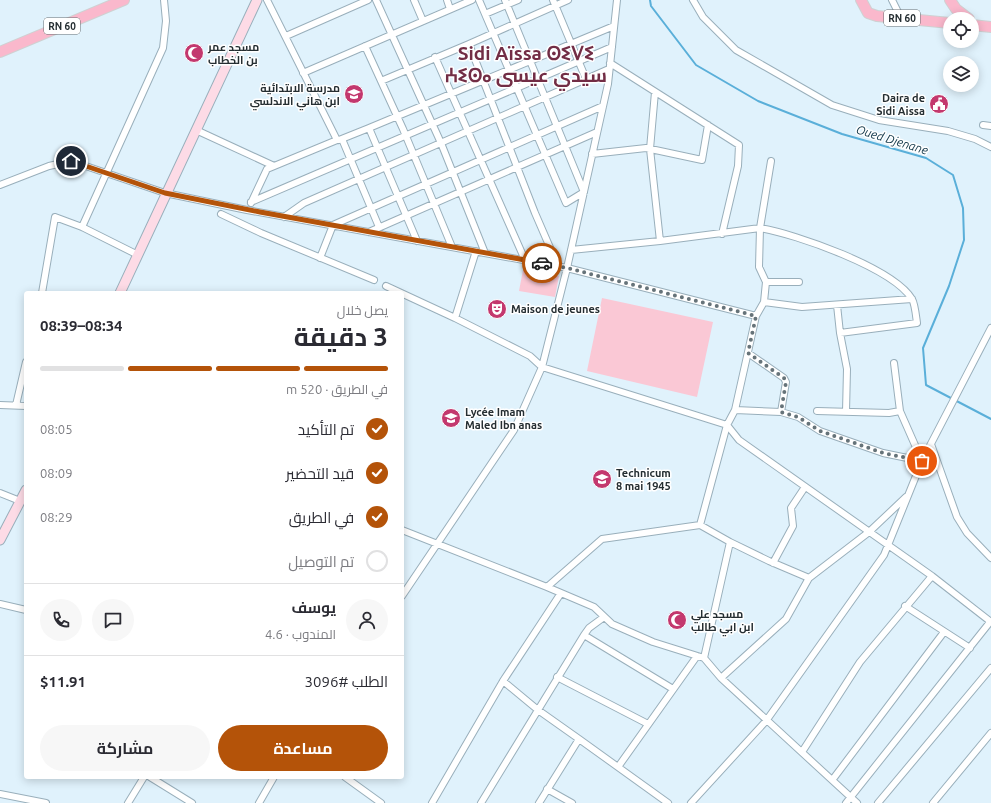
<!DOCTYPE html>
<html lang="ar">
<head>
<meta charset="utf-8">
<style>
  :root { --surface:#fff; --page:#f7f7f7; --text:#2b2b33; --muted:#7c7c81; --line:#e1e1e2; --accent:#b45309 }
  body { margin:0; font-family:Ubuntu,Cairo,"Noto Sans Tifinagh",sans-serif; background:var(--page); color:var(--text); direction:rtl; height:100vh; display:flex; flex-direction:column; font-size:15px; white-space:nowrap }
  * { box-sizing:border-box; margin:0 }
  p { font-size:13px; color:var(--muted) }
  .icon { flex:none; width:22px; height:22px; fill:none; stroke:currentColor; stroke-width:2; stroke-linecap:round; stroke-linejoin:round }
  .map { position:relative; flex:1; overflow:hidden; direction:ltr }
  .panel { position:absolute; left:24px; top:291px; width:380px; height:488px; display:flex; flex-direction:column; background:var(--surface); border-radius:4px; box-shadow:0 2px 10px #0003; direction:rtl }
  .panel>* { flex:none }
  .controls { position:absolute; left:943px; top:12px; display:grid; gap:8px }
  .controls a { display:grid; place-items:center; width:36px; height:36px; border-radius:50%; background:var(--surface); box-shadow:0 2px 10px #0003; font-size:20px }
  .pin { position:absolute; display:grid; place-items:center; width:34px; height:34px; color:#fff; margin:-17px; border:2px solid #fff; border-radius:50%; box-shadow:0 1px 4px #0007 }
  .courier { position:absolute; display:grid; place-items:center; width:40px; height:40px; margin:-20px; border:3px solid #b45309; border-radius:50%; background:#fff; color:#222; box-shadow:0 1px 5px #0007 }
  .overview em { font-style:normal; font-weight:700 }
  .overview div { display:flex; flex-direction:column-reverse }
  .overview { display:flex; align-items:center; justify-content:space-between; height:68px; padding:0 16px }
  h1 { font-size:26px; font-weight:700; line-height:30px }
  .bar { display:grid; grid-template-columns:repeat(4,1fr); gap:6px 4px; align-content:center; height:48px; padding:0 16px }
  .bar i { height:5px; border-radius:3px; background:var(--line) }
  .bar .selected { background:var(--accent) }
  .bar p { grid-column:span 4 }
  .line { display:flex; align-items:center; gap:10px; padding:0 16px; border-top:1px solid var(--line) }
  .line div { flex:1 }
  .round { display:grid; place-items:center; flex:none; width:42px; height:42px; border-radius:21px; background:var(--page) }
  ol { padding:0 16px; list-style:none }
  li { display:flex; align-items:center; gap:12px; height:44px }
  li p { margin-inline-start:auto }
  li .icon { padding:4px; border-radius:50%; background:var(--accent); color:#fff; stroke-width:4 }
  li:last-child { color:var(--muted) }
  li i { width:22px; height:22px; border:2px solid var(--line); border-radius:50% }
  .button { display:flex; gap:8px; margin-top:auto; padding:8px 16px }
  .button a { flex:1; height:46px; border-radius:24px; background:var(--accent); color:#fff; font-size:16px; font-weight:700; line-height:46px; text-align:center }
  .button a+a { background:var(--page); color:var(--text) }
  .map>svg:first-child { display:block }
  .green { fill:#fac8d5 }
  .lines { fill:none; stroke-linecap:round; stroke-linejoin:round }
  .stream { stroke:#5aafd9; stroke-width:2 }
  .minor-casing { stroke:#99afbb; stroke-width:8 }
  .secondary-casing { stroke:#99afbb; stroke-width:11 }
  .primary-casing { stroke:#cfd1d2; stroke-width:12 }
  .minor { stroke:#fff; stroke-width:6 }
  .secondary { stroke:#fddbe6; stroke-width:9 }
  .primary { stroke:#fab8cc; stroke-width:10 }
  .done { stroke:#667379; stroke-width:4; stroke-dasharray:0 7.2 }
  .route { stroke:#b45309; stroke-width:5 }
  .labels { text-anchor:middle; stroke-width:3; stroke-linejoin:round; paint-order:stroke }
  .shield { fill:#fff; stroke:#666d70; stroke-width:1 }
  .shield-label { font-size:10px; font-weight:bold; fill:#252e32 }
  .poi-label { font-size:11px; font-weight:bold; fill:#252e32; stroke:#fff; text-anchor:start }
  .water-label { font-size:12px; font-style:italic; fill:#113749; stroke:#fff }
  .town-label { font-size:19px; font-weight:bold; fill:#722d45; stroke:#fff }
</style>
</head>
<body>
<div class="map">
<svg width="991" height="803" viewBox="0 0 991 803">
  <rect width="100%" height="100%" fill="#e0f2fc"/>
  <!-- green -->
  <path class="green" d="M523,270L559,276L555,297L519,291Z
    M602,298L713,322L697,397L587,371Z"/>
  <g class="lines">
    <!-- stream -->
    <path class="stream" d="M650,0L651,6L696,65L758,101L842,134L926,158L953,175L963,208L964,240L949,286L923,348L926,385L991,419"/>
    <!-- minor casing -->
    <g class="minor-casing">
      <path id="minor" d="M376,0L441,143L485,253
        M414,0L423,21
        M447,0L450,9
        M479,0L566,203L584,192L505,0
        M553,0L586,79
        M693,0L703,17L736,50L832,105L879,120L948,131L975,139L991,147
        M892,0L901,18
        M485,14L518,0
        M286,36L368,0
        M469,44L568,0
        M365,46L403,129L452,247
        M435,57L525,260
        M610,63L739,145L738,166L722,234
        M303,73L472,0
        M381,81L469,44L535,213L558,266
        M655,92L650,149L660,241L760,228L771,161
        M983,125L991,126
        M196,130L274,166
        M342,139L379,227
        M339,140L369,128
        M592,154L646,148L702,160L708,125
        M0,185L49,166L71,161L165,193L247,210L567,268L756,316L735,410L727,425L700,525
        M251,202L612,47
        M251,203L267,169L337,140L267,0
        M221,214L261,233L374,280
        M284,217L304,203L609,69
        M82,227L163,48L166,21L164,0
        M369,232L597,132
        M417,241L369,128L614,26
        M571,250L660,241
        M320,258L333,225L603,106
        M766,282H799
        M386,286L455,318L530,356L542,367L727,425L739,440L932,576L991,622
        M42,293L55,217L82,227L136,254
        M764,302L802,307L912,299
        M837,305L840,333L847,369L846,412
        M756,316L764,302L766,282L759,267L760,228C796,234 893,268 912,299C915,304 916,316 917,323L840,333
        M455,318L476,251
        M748,353L784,378L786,382L781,412
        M894,363L900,411L922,461
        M0,405L26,406
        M16,405L26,362
        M735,410L781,412L798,417L820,431L883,453L922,461
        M817,411L889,413L900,411
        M931,444L957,517L967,533L991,558
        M0,493L20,501
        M402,530L547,587L602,539L700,525L730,542L704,658
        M773,563L793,526L791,508L805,487
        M809,578L869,532L906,497
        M547,587L594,607L612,624L653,642L704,658L721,678L857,803
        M402,596L514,430L542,367L567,268L608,84L617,0
        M0,604L26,610
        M905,606L970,648
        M584,635L673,689
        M557,677L648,724
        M721,678L786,619L809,578L769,561L730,542
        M503,681L538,710L579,739
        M802,752L860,662L932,576
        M618,767L697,656
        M150,777L192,803
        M345,777L381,803
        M833,779L944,632
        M547,789L572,803
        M0,794L46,803
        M128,803L144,777
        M259,803L274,777
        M432,803L503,681L561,593
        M481,803L584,635L589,628L604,617
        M539,803L579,739L668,803
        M691,803L766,721L884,555L922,461L991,328
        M846,803L990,622
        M878,803L991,668
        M933,803L991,733"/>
    </g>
    <!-- secondary casing -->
    <g class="secondary-casing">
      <path id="secondary" d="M120,293L257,0
        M0,540L26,490"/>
    </g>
    <!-- primary casing -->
    <g class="primary-casing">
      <path id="primary" d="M861,0L868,13L877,16L950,23
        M950,0L956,9L969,19
        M972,25L991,27
        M0,52L124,0"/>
    </g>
    <!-- minor -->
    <use href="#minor" class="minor"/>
    <!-- secondary -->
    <use href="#secondary" class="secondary"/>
    <!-- primary -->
    <use href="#primary" class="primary"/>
  </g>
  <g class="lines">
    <!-- done -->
    <path class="done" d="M542,263L567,268L756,316L748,353L784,378L786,382L781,412L798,417L820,431L883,453L922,461"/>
    <!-- route -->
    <path class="route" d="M71,161L165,193L260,212L542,263"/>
  </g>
  <!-- icons -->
  <defs>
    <g id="mosque-disc" transform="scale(1)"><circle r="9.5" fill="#c3386e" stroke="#fff"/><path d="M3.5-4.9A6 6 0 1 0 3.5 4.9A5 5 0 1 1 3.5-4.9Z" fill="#fff"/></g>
    <g id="school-disc" transform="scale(1)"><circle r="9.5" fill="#c3386e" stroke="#fff"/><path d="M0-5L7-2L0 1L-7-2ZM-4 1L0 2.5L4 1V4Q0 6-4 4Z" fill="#fff"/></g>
    <g id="civic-disc" transform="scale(1)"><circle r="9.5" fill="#c3386e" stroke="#fff"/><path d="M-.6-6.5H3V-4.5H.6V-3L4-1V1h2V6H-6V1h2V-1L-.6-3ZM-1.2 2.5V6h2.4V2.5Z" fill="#fff"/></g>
    <g id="theatre-disc" transform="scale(1)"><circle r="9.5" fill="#c3386e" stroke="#fff"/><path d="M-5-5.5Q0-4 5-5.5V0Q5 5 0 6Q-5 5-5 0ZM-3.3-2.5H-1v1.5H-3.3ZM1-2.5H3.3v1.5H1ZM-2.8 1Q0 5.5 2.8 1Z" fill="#fff"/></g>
  </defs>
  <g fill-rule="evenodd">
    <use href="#mosque-disc" x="194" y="53"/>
    <use href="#school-disc" x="354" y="94"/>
    <use href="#civic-disc" x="939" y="104"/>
    <use href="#theatre-disc" x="497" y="309"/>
    <use href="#school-disc" x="451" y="418"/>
    <use href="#school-disc" x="602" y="479"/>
    <use href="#mosque-disc" x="677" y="620"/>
  </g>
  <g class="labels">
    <!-- shield labels -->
    <g class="shield">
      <rect x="884" y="10" width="36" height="16" rx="3"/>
      <rect x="44" y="18" width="36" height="16" rx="3"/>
    </g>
    <g class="shield-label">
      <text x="902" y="22">RN 60</text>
      <text x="62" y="30">RN 60</text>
    </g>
    <!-- poi labels -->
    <g class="poi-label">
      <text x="208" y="51">مسجد عمر<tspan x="208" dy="13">بن الخطاب</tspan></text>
      <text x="340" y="92" text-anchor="end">مدرسة الابتدائية<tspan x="340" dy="13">ابن هاني الاندلسي</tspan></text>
      <text x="925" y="102" text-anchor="end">Daira de<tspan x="925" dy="13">Sidi Aissa</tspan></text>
      <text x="511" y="313">Maison de jeunes</text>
      <text x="465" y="416">Lycée Imam<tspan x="465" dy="13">Maled Ibn anas</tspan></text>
      <text x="616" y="477">Technicum<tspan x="616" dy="13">8 mai 1945</tspan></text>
      <text x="691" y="618">مسجد علي<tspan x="691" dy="13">ابن ابي طالب</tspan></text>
    </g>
    <!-- water labels -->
    <g class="water-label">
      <text transform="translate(892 140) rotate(17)" y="4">Oued Djenane</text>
    </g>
    <!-- town labels -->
    <g class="town-label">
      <text x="526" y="60">Sidi Aïssa ⵙⵉⴸⵉ<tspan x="526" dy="22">ⵄⵉⵙⴰ سيدي عيسى</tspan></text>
    </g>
  </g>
</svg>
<div class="controls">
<a><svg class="icon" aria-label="locate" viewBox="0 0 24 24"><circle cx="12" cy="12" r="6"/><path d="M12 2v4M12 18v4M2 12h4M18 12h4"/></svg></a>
<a><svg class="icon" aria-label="layers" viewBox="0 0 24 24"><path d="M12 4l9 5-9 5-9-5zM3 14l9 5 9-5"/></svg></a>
</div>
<div class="pin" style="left:922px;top:461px;background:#ea580c"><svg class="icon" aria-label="bag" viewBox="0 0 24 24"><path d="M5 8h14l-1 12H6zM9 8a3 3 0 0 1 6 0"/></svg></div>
<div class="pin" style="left:71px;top:161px;background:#1f2937"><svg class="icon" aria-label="home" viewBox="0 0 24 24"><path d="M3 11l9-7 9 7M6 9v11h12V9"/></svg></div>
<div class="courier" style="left:542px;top:263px"><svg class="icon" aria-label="car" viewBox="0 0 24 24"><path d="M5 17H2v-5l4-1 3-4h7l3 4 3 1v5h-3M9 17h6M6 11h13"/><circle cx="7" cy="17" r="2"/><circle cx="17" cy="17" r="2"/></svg></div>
<section class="panel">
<div class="overview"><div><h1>3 دقيقة</h1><p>يصل خلال</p></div><em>08:34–08:39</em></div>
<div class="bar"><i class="selected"></i><i class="selected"></i><i class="selected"></i><i></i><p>في الطريق · 520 m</p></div>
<ol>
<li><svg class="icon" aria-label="check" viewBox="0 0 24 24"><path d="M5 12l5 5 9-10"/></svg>تم التأكيد<p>08:05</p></li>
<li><svg class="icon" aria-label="check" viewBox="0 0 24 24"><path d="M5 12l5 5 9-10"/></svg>قيد التحضير<p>08:09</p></li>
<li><svg class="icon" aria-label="check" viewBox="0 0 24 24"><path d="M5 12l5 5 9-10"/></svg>في الطريق<p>08:29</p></li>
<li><i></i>تم التوصيل</li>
</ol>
<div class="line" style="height:72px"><a class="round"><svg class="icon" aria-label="person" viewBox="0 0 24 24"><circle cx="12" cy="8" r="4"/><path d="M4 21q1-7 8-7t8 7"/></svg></a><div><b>يوسف</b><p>المندوب · 4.6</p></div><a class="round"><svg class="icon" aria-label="chat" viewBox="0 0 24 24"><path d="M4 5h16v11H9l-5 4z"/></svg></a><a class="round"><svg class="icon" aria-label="phone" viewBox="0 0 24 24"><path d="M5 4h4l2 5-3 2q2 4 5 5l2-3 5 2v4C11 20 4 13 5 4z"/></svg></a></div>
<div class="line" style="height:52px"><div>الطلب #3096</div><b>$11.91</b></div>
<div class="button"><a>مساعدة</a><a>مشاركة</a></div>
</section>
</div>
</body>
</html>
